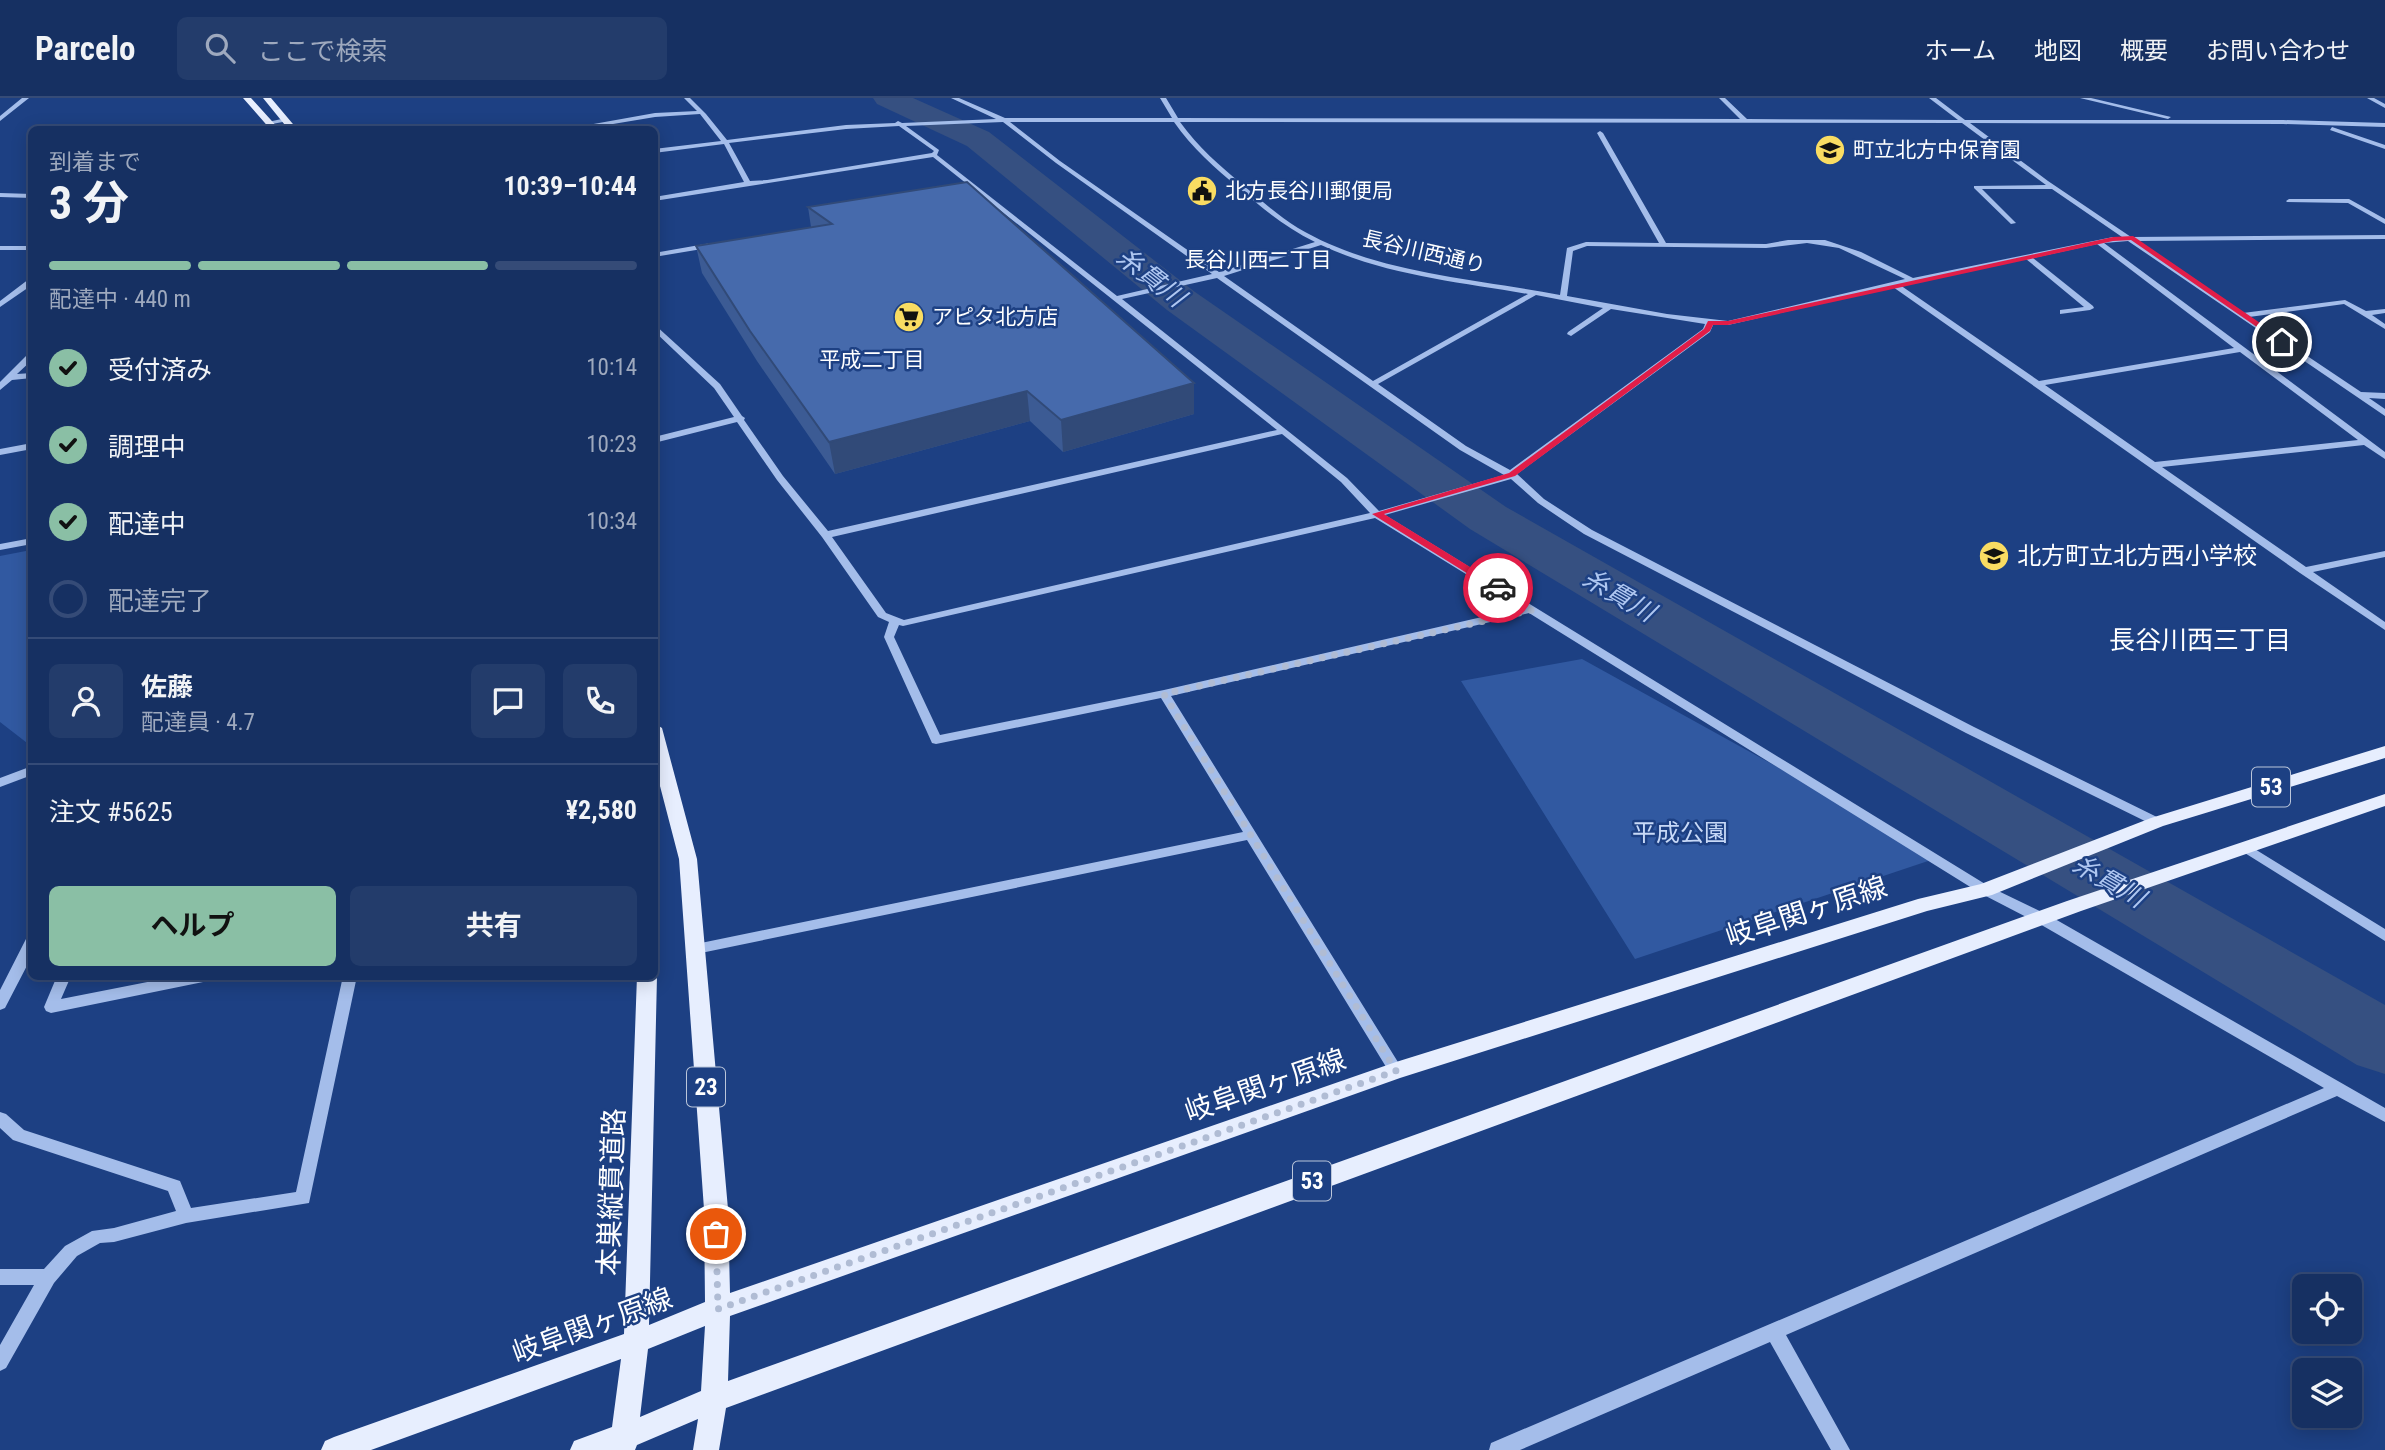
<!DOCTYPE html>
<html lang="ja">
<head>
<meta charset="utf-8">
<style>
  :root { --surface:#163062; --page:#233c6b; --text:#f1f3f6; --muted:#9ea9be; --line:#354b77; --accent:#8abfa5 }
  body { margin:0; font-family:"Roboto Condensed","Noto Sans JP",sans-serif; background:var(--page); color:var(--text); height:100vh; display:flex; flex-direction:column; font-size:26px; white-space:nowrap }
  * { box-sizing:border-box; margin:0 }
  p { font-size:23px; color:var(--muted) }
  .icon { flex:none; width:38px; height:38px; fill:none; stroke:currentColor; stroke-width:2; stroke-linecap:round; stroke-linejoin:round }
  .map { position:relative; flex:1; overflow:hidden }
  .drawer { position:absolute; left:28px; top:28px; width:630px; height:854px; display:flex; flex-direction:column; background:var(--surface); border-radius:10px; box-shadow:0 4px 18px #0003,0 0 0 2px var(--line) }
  .drawer>* { flex:none }
  .buttons { position:absolute; left:2292px; top:1176px; display:grid; gap:14px }
  .buttons a { display:grid; place-items:center; width:70px; height:70px; border-radius:10px; background:var(--surface); box-shadow:0 4px 18px #0003,0 0 0 2px var(--line); font-size:35px }
  .pin { position:absolute; display:grid; place-items:center; width:60px; height:60px; color:#fff; margin:-30px; border:4px solid #fff; border-radius:50%; box-shadow:0 2px 7px #0007 }
  .courier { position:absolute; display:grid; place-items:center; width:70px; height:70px; margin:-35px; border:5px solid #e11d48; border-radius:50%; background:#fff; color:#222; box-shadow:0 2px 9px #0007 }
  .head em { font-style:normal; font-weight:700 }
  .head div { display:flex; flex-direction:column-reverse }
  .head { display:flex; align-items:center; justify-content:space-between; height:119px; padding:0 21px }
  h1 { font-size:46px; font-weight:700; line-height:52px }
  .bar { display:grid; grid-template-columns:repeat(4,1fr); gap:10px 7px; align-content:center; height:84px; padding:0 21px }
  .bar i { height:9px; border-radius:5px; background:var(--line) }
  .bar .on { background:var(--accent) }
  .bar p { grid-column:span 4 }
  .line { display:flex; align-items:center; gap:18px; padding:0 21px; border-top:2px solid var(--line) }
  .line div { flex:1 }
  .round { display:grid; place-items:center; flex:none; width:74px; height:74px; border-radius:10px; background:var(--page) }
  ol { padding:0 21px; list-style:none }
  li { display:flex; align-items:center; gap:21px; height:77px }
  li p { margin-inline-start:auto }
  li .icon { padding:7px; border-radius:50%; background:var(--accent); color:#111; stroke-width:4 }
  li:last-child { color:var(--muted) }
  li i { width:38px; height:38px; border:4px solid var(--line); border-radius:50% }
  .cta { display:flex; gap:14px; margin-top:auto; padding:14px 21px }
  .cta a { flex:1; height:80px; border-radius:10px; background:var(--accent); color:#111; font-size:28px; font-weight:700; line-height:80px; text-align:center }
  .cta a+a { background:var(--page); color:var(--text) }
  header { display:flex; align-items:center; gap:42px; box-sizing:border-box; height:98px; padding:0 35px; background:var(--surface); border-bottom:2px solid var(--line) }
  header strong { font-size:33px }
  nav { display:flex; gap:38px; margin-inline-start:auto; font-size:24px }
  .search { width:490px; height:63px; background:var(--page); display:flex; align-items:center; gap:18px; box-sizing:border-box; padding:0 24px; border-radius:10px; color:var(--muted); font-size:26px }
  .map>svg:first-child { display:block }
  .green { fill:#3159a1 }
  .lines { fill:none; stroke-linecap:round; stroke-linejoin:round }
  .river { fill:#365081; fill-rule:evenodd }
  .minor { fill:#a4bdea; fill-rule:evenodd }
  .major { fill:#e7eefe; fill-rule:evenodd }
  .wall { fill:#3c5b94 }
  .shaded-wall { fill:#314a78 }
  .building { fill:#466aac; stroke:#314a78; stroke-width:2 }
  .route { fill:#e11d48 }
  .done { stroke:#b0bcd4; stroke-width:7; stroke-dasharray:0 12.6 }
  .labels { text-anchor:middle; stroke-width:5; stroke-linejoin:round; paint-order:stroke }
  .far-poi-label { font-size:21px; fill:#fff; stroke:#1d4083; text-anchor:start }
  .far-street-label { font-size:21px; fill:#fff; stroke:#1d4083 }
  .far-neighbourhood-label { font-size:21px; fill:#fff; stroke:#1d4083 }
  .shield { fill:#1d4083; stroke:#bbc6da; stroke-width:2 }
  .shield-label { font-size:23px; font-weight:bold; fill:#fff }
  .poi-label { font-size:24px; fill:#fff; stroke:#1d4083; text-anchor:start }
  .park-label { font-size:24px; fill:#c8d9f7; stroke:#1d4083 }
  .water-label { font-size:26px; font-style:italic; fill:#afc7f1; stroke:#1d4083 }
  .neighbourhood-label { font-size:26px; fill:#fff; stroke:#1d4083 }
  .near-street-label { font-size:28px; fill:#fff; stroke:#1d4083 }
</style>
</head>
<body>
<header>
<strong>Parcelo</strong>
<div class="search"><svg class="icon" aria-label="search" viewBox="0 0 24 24"><circle cx="10" cy="10" r="6"/><path d="M15 15l6 6"/></svg>ここで検索</div>
<nav><a>ホーム</a><a>地図</a><a>概要</a><a>お問い合わせ</a></nav>
</header>
<div class="map">
<svg width="2385" height="1352" viewBox="0 0 2385 1352">
  <rect width="100%" height="100%" fill="#1d4083"/>
  <!-- green -->
  <path class="green" d="M31,452H32L31,648L0,624V458Z
    M1582,561L1940,759L1635,861L1461,583Z"/>
  <g class="lines">
    <!-- river -->
    <path class="river" d="M873,0H913L989,34L1195,194L1506,409L2385,907V976L2357,967L1470,431L1167,212L967,48L877,6Z"/>
    <!-- minor -->
    <path class="minor" d="M22,0H29L0,23V18Z
      M684,0H690L706,16L727,42L846,27L895,25L898,23L902,25L996,21L951,0H959L1005,20H1172L1160,0H1166L1178,20L1740,21L1719,0H1725L1747,21L1958,22L1929,0H1936L1965,22H2283L2385,25V29L2283,26L1970,25L2048,83L2131,139L2385,137V141L2137,143L2243,215L2345,202L2366,213L2385,211V215L2372,217L2385,226V231L2344,206L2249,219L2361,294L2385,295V301L2369,300L2385,311V318L2128,143L2104,145L2385,354V361L2364,347L2162,369L2306,469L2385,453V459L2313,474L2385,524V532L2300,475L1893,189L1728,227H1713L1710,234L1517,376L1544,401L1592,432L1974,629L2161,721L2163,724L2161,727H2153L1966,635L1584,436L1538,405L1511,381L1385,417L1990,789L2048,817L2385,1010V1024L2337,998L1786,1237L1850,1352H1831L1770,1244L1520,1352H1489L1491,1345L2324,990L2038,825L1980,795L1529,515L1171,598L1401,969L1404,973L1401,977L1396,979L1391,977L1247,742L696,856L691,855L689,851L691,847L696,846L1243,734L1161,600L936,646L932,645L884,539L889,524L878,519L822,439L777,382L737,324L654,345V339L734,319L714,290L654,233V226L720,286L742,318L745,320L744,322L783,378L828,433L1277,332L933,59L654,103V99L744,84L724,46L654,55V51L721,43L700,16L655,19L577,32H560L655,15L697,13ZM1003,24L1056,65L1212,176L1117,198L937,57L939,52L906,28ZM1010,24H1174C1192,50 1215,70 1239,90C1263,111 1286,130 1315,144L1219,174L1060,63ZM1180,24L1962,25L2046,87L1974,88V90L2011,126L2016,125L1982,91H2052L2122,139H2113L1913,180L1861,154L1825,142H1788L1766,146L1666,145L1603,35L1600,33L1597,35L1659,145L1586,144L1567,150L1560,197C1473,180 1376,176 1298,130C1278,118 1261,102 1244,88C1220,68 1198,49 1180,24ZM899,28L934,53L932,55L767,82L750,83L729,45L846,31ZM1807,145L1839,150L1905,181L1728,223L1667,216L1567,198L1573,153L1587,148L1766,150ZM2097,146L2234,250L2039,283L1900,187L2026,161L2084,209L2060,212V216L2090,212L2094,210L2093,208L2033,160ZM1321,147C1385,177 1459,184 1528,196L1373,283L1224,178ZM1217,180L1460,352L1504,377L1379,413L1347,380L1122,201ZM1536,197L1603,210L1568,234L1567,236L1571,238L1611,211L1705,226L1703,231L1510,372L1466,348L1378,286ZM2240,254L2358,342L2155,364L2045,287ZM1282,336L1341,384L1370,415L904,522L886,515L832,439ZM1375,420L1521,510L1164,592L940,637L894,539L899,527L903,528Z
      M2080,0H2091L2171,19L2168,21Z
      M2367,0H2374L2385,6V10Z
      M286,20L288,23L272,26L267,32H260L268,24Z
      M2332,29L2385,47V51L2330,32Z
      M0,95L32,96V100L0,99Z
      M2289,101H2349L2385,121V126L2348,105L2287,104L2286,103Z
      M711,145L715,147L714,149L654,159V155Z
      M0,148H32V152H0Z
      M29,181H32V187L0,209V203Z
      M29,255H32V262L17,276L32,275V280L12,282L0,292V284Z
      M32,345V351L0,357V351Z
      M32,440V446L0,452V446Z
      M32,668V677L0,689V680Z
      M2245,745L2385,831V843L2240,752L2239,749L2240,746Z
      M32,838V858L5,910L0,912V892L27,839Z
      M57,878H71L61,901L178,878H215L213,882L208,883L51,915L46,913L44,909Z
      M343,878H357L309,1105L186,1125L114,1144L100,1145L77,1158L54,1185L6,1270L0,1273V1247L34,1187H0V1171H44L65,1148L92,1133L114,1130L176,1113L168,1093L13,1042L0,1030V1014L6,1016L24,1032L180,1083L191,1110L296,1094Z"/>
    <!-- major -->
    <path class="major" d="M243,0H251L280,32H271Z
      M263,0H271L298,32H289Z
      M654,625L662,630L697,761L728,1111L730,1195L1396,964L1918,801L1981,786L2151,720L2385,648V660L2163,728L1992,797L1927,813L1400,980L730,1218L728,1283L2067,803L2385,696V708L2081,813L726,1310L719,1352H693L698,1321L637,1347L635,1352H570L574,1343L612,1329L621,1261L371,1352H321L325,1343L334,1339L624,1236L637,878H654V873L657,878L649,1227L705,1204L704,1111L679,761L654,665ZM705,1228L701,1293L640,1319L648,1251Z"/>
  </g>
  <!-- wall -->
  <path class="wall" d="M808,109L1194,285V316L1063,354L1030,323L835,376L757,263L702,175L696,148L811,129Z"/>
  <!-- shaded-wall -->
  <path class="shaded-wall" d="M1194,285V316L1063,354L1061,322Z
    M1027,293L1030,323L835,376L829,344Z"/>
  <!-- building -->
  <path class="building" d="M967,84L1194,285L1061,322L1027,293L829,344L750,233L696,148L832,126L808,109Z"/>
  <!-- route -->
  <path class="route" d="M2133,138L2285,242V245H2280L2131,142L2113,143L1728,227H1713L1710,233L1515,378L1384,416L1501,488V492H1494L1372,416L1509,375L1704,231L1708,223H1728L2113,139Z"/>
  <g class="lines">
    <!-- done -->
    <path class="done" d="M716,1136L718,1211L1396,973L1164,596L1532,512L1498,490"/>
  </g>
  <!-- icons -->
  <defs>
    <g id="school-disc" transform="scale(1.575)"><circle r="9.5" fill="#f9dc62" stroke="#1d4083"/><path d="M0-5L7-2L0 1L-7-2ZM-4 1L0 2.5L4 1V4Q0 6-4 4Z" fill="#111"/></g>
    <g id="civic-disc" transform="scale(1.575)"><circle r="9.5" fill="#f9dc62" stroke="#1d4083"/><path d="M-.6-6.5H3V-4.5H.6V-3L4-1V1h2V6H-6V1h2V-1L-.6-3ZM-1.2 2.5V6h2.4V2.5Z" fill="#111"/></g>
    <g id="supermarket-disc" transform="scale(1.575)"><circle r="9.5" fill="#f9dc62" stroke="#1d4083"/><path d="M-6-5.5h2.5l.6 2H6L4.5 2H-2.5L-4.4-4H-6ZM-1.5 3.2a1.3 1.3 0 1 0 .1 0ZM3 3.2a1.3 1.3 0 1 0 .1 0Z" fill="#111"/></g>
  </defs>
  <g fill-rule="evenodd">
    <use href="#school-disc" x="1830" y="52"/>
    <use href="#civic-disc" x="1202" y="93"/>
    <use href="#supermarket-disc" x="909" y="219"/>
    <use href="#school-disc" x="1994" y="458"/>
  </g>
  <g class="labels">
    <!-- far-poi labels -->
    <g class="far-poi-label">
      <text x="1853" y="59">町立北方中保育園</text>
      <text x="1225" y="100">北方長谷川郵便局</text>
      <text x="932" y="226">アピタ北方店</text>
    </g>
    <!-- far-street labels -->
    <g class="far-street-label">
      <text transform="translate(1424 154) rotate(13)" y="7">長谷川西通り</text>
    </g>
    <!-- far-neighbourhood labels -->
    <g class="far-neighbourhood-label">
      <text x="1258" y="169">長谷川西二丁目</text>
      <text x="872" y="269">平成二丁目</text>
    </g>
    <!-- shield labels -->
    <g class="shield">
      <rect x="2252" y="669.5" width="38" height="39" rx="5"/>
      <rect x="687" y="969.5" width="38" height="39" rx="5"/>
      <rect x="1293" y="1063.5" width="38" height="39" rx="5"/>
    </g>
    <g class="shield-label">
      <text x="2271" y="697">53</text>
      <text x="706" y="997">23</text>
      <text x="1312" y="1091">53</text>
    </g>
    <!-- poi labels -->
    <g class="poi-label">
      <text x="2017" y="466">北方町立北方西小学校</text>
    </g>
    <!-- park labels -->
    <g class="park-label">
      <text x="1680" y="743">平成公園</text>
    </g>
    <!-- water labels -->
    <g class="water-label">
      <text transform="translate(1151 179) rotate(38)" y="9">糸貫川</text>
      <text transform="translate(1619 497) rotate(30)" y="9">糸貫川</text>
      <text transform="translate(2109 783) rotate(30)" y="9">糸貫川</text>
    </g>
    <!-- neighbourhood labels -->
    <g class="neighbourhood-label">
      <text x="2200" y="551">長谷川西三丁目</text>
    </g>
    <!-- near-street labels -->
    <g class="near-street-label">
      <text transform="translate(1806 813) rotate(-18)" y="10">岐阜関ヶ原線</text>
      <text transform="translate(1265 987) rotate(-19)" y="10">岐阜関ヶ原線</text>
      <text transform="translate(611 1094) rotate(-88)" y="10">本巣縦貫道路</text>
      <text transform="translate(592 1227) rotate(-20)" y="10">岐阜関ヶ原線</text>
    </g>
  </g>
</svg>
<div class="buttons">
<a><svg class="icon" aria-label="locate" viewBox="0 0 24 24"><circle cx="12" cy="12" r="6"/><path d="M12 2v4M12 18v4M2 12h4M18 12h4"/></svg></a>
<a><svg class="icon" aria-label="layers" viewBox="0 0 24 24"><path d="M12 4l9 5-9 5-9-5zM3 14l9 5 9-5"/></svg></a>
</div>
<div class="pin" style="left:716px;top:1136px;background:#ea580c"><svg class="icon" aria-label="bag" viewBox="0 0 24 24"><path d="M5 8h14l-1 12H6zM9 8a3 3 0 0 1 6 0"/></svg></div>
<div class="pin" style="left:2282px;top:244px;background:#1f2937"><svg class="icon" aria-label="home" viewBox="0 0 24 24"><path d="M3 11l9-7 9 7M6 9v11h12V9"/></svg></div>
<div class="courier" style="left:1498px;top:490px"><svg class="icon" aria-label="car" viewBox="0 0 24 24"><path d="M5 17H2v-5l4-1 3-4h7l3 4 3 1v5h-3M9 17h6M6 11h13"/><circle cx="7" cy="17" r="2"/><circle cx="17" cy="17" r="2"/></svg></div>
<section class="drawer">
<div class="head"><div><h1>3 分</h1><p>到着まで</p></div><em>10:39–10:44</em></div>
<div class="bar"><i class="on"></i><i class="on"></i><i class="on"></i><i></i><p>配達中 · 440 m</p></div>
<ol>
<li><svg class="icon" aria-label="check" viewBox="0 0 24 24"><path d="M5 12l5 5 9-10"/></svg>受付済み<p>10:14</p></li>
<li><svg class="icon" aria-label="check" viewBox="0 0 24 24"><path d="M5 12l5 5 9-10"/></svg>調理中<p>10:23</p></li>
<li><svg class="icon" aria-label="check" viewBox="0 0 24 24"><path d="M5 12l5 5 9-10"/></svg>配達中<p>10:34</p></li>
<li><i></i>配達完了</li>
</ol>
<div class="line" style="height:126px"><a class="round"><svg class="icon" aria-label="person" viewBox="0 0 24 24"><circle cx="12" cy="8" r="4"/><path d="M4 21q1-7 8-7t8 7"/></svg></a><div><b>佐藤</b><p>配達員 · 4.7</p></div><a class="round"><svg class="icon" aria-label="chat" viewBox="0 0 24 24"><path d="M4 5h16v11H9l-5 4z"/></svg></a><a class="round"><svg class="icon" aria-label="phone" viewBox="0 0 24 24"><path d="M5 4h4l2 5-3 2q2 4 5 5l2-3 5 2v4C11 20 4 13 5 4z"/></svg></a></div>
<div class="line" style="height:91px"><div>注文 #5625</div><b>¥2,580</b></div>
<div class="cta"><a>ヘルプ</a><a>共有</a></div>
</section>
</div>
</body>
</html>
